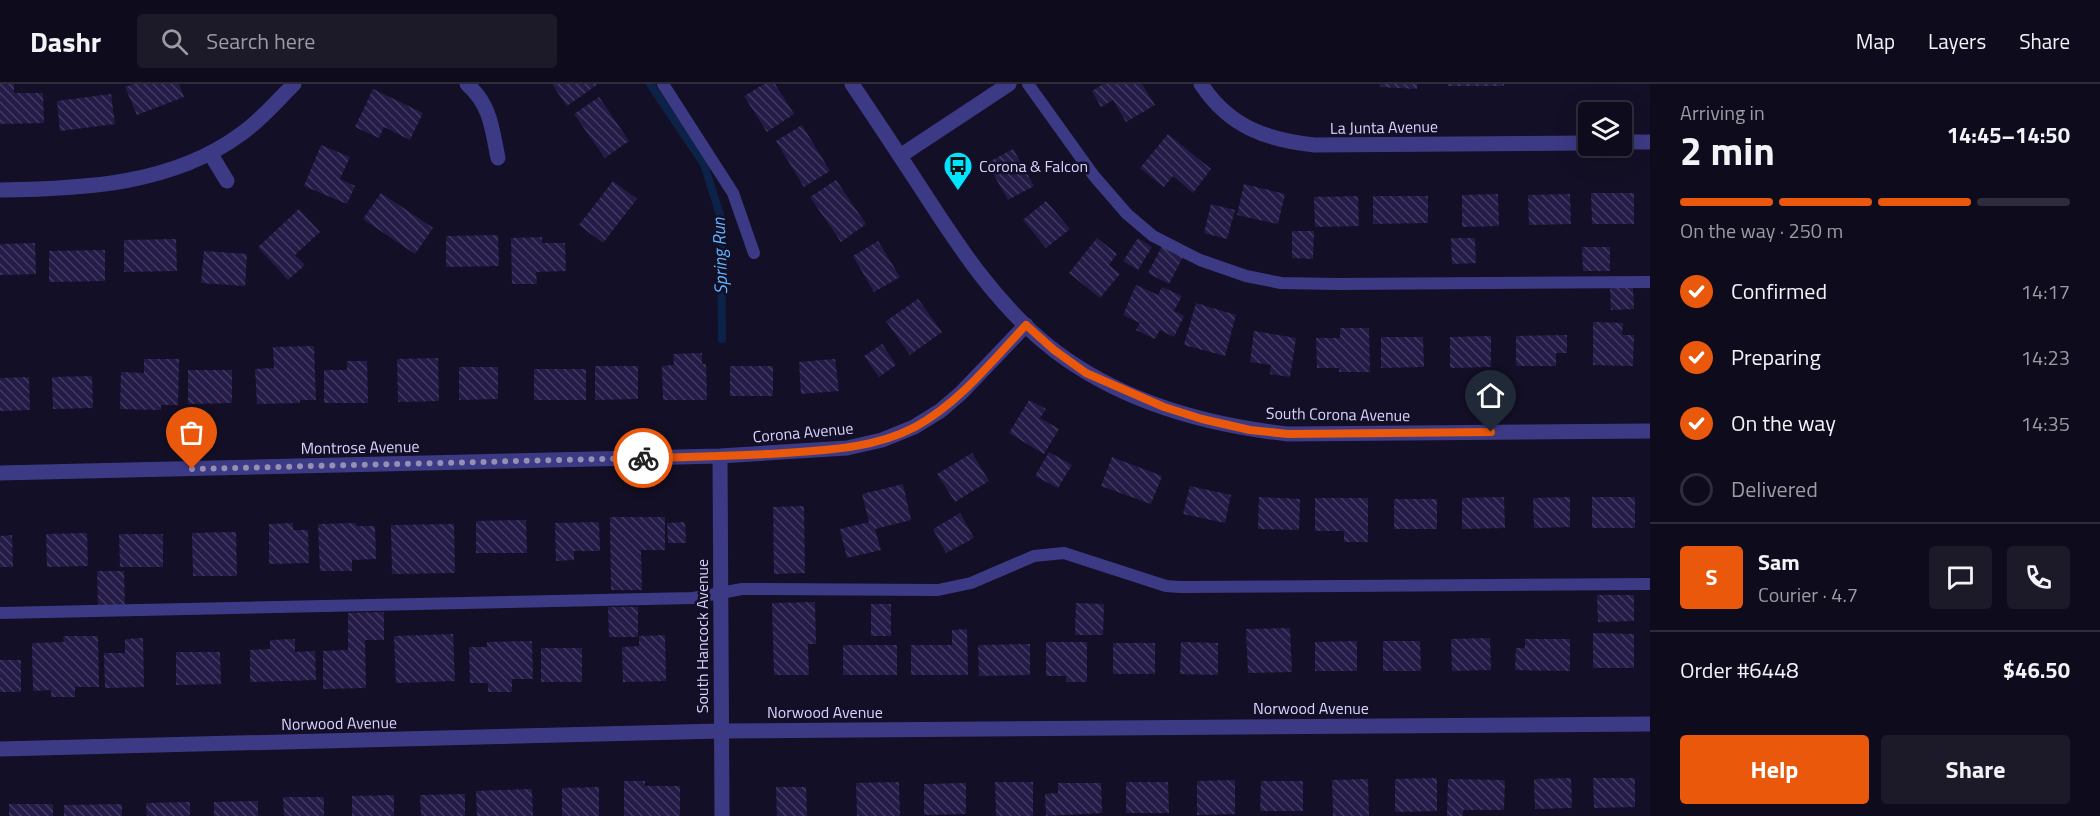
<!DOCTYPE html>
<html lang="en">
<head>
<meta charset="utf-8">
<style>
  :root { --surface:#0e0b1c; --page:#1c1929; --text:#f1f3f6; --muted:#9b9ba3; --line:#2e2b3b; --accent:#ea580c }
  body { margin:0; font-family:"Titillium Web",sans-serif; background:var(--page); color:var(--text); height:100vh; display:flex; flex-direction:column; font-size:22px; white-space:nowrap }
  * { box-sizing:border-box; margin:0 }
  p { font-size:20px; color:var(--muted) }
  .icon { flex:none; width:33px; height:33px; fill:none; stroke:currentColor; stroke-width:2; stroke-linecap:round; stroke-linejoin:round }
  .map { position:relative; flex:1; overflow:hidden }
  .panel { display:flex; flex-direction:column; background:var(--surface); width:450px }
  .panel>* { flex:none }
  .tools { position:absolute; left:1578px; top:18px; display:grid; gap:12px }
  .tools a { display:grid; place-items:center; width:54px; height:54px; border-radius:6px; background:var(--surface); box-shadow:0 6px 24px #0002,0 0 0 2px var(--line); font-size:30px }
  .pin { position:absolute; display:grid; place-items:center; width:51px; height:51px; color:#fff; margin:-62px -26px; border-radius:50% 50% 50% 0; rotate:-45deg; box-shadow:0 0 6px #0007 }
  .pin .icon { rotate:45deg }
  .courier { position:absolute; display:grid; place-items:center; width:60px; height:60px; margin:-30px; border:4px solid #ea580c; border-radius:50%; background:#fff; color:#222; box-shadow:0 2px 8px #0007 }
  .overview em { font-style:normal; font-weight:700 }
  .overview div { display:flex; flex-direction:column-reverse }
  .overview { display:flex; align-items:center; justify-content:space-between; height:102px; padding:0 30px }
  h1 { font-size:39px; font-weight:700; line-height:45px }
  .bar { display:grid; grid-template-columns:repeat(4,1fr); gap:9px 6px; align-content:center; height:72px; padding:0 30px }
  .bar i { height:8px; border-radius:4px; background:var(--line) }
  .bar .on { background:var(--accent) }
  .bar p { grid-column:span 4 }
  .line { display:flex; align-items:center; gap:15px; padding:0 30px; border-top:2px solid var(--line) }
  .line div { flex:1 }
  .round { display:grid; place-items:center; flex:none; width:63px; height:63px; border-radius:6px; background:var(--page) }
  ol { padding:0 30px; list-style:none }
  li { display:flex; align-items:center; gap:18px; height:66px }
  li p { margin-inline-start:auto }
  li .icon { padding:6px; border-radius:50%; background:var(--accent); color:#fff; stroke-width:4 }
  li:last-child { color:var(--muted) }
  li i { width:33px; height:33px; border:3px solid var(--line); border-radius:50% }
  .cta { display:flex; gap:12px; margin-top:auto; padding:12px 30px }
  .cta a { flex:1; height:69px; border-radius:6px; background:var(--accent); color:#fff; font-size:24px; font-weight:700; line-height:69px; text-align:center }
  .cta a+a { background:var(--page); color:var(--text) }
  header { display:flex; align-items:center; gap:36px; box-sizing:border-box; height:84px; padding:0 30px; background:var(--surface); border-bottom:2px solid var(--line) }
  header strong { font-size:28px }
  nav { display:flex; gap:33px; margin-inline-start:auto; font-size:21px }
  .search { width:420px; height:54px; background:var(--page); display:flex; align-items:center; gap:15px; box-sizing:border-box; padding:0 21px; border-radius:6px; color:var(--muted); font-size:22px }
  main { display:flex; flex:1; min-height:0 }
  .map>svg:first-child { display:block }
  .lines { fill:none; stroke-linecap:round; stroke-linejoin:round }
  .stream { stroke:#0c2248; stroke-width:8 }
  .building { fill:url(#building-back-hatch) }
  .lane { stroke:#3d3a85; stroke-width:12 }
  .street { stroke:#3d3a85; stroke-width:15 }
  .done { stroke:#948fb3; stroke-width:6; stroke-dasharray:0 10.8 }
  .route { stroke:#ea580c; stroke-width:8 }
  .labels { text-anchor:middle; stroke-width:5; stroke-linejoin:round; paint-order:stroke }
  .street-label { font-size:16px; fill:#d9d4ff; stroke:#130f26 }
  .poi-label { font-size:16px; fill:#d9d4ff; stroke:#130f26; text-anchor:start }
  .water-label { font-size:18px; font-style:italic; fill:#62b6ff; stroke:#130f26 }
</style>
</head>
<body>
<header>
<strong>Dashr</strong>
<div class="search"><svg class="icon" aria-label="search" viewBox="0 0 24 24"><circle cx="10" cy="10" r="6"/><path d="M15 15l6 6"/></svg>Search here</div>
<nav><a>Map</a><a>Layers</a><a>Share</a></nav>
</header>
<main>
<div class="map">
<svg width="1650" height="732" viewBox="0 0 1650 732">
  <defs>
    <pattern id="building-back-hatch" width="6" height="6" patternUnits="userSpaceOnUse" patternTransform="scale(1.5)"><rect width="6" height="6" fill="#241b47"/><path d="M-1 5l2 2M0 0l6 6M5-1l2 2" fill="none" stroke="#433b63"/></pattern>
  </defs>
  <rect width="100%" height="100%" fill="#130f26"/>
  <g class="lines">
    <!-- stream -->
    <path class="stream" d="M650,0L704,80L721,134L722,255"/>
  </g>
  <!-- building -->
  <path class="building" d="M0,0H14V9H43L44,39L0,40Z
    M134,0H179L184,13L137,31L125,3Z
    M552,0H598L567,22Z
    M764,0H775L794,30L767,48L744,12Z
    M1103,0H1142L1155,21L1126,38L1113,16L1101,23L1092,7Z
    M1380,0H1417V5L1380,3Z
    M1448,0H1504V2H1448Z
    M373,5L423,29L410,56L384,43L379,54L355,43Z
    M111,10L115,40L60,47L57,17Z
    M599,13L629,57L605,74L574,30Z
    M802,41L830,87L804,103L776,57Z
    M1168,50L1211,85L1193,109L1173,92L1164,103L1140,84Z
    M321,61L350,73L340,95L355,102L347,120L304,102Z
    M1013,65L1034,102L1008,116L987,79Z
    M836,96L866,140L841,158L810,113Z
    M613,97L637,115L603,159L579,141Z
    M1244,100L1285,110L1278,140L1237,131Z
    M381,109L433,144L415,170L363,135Z
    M1591,109H1634V140H1592Z
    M1498,110L1499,142L1462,143V111Z
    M1570,110L1571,140L1529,141L1528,111Z
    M1358,112L1359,142L1315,143L1314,113Z
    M1373,112H1428V139L1373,140Z
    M1046,117L1070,145L1046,164L1023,136Z
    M1211,120L1235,126L1227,155L1204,149Z
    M299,125L320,148L295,171L305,181L288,196L258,163Z
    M1292,147H1314L1313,175L1292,174Z
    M498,151L499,182L446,183V152Z
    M542,153V159H565L566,187L536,188L537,200H512L511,154Z
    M1097,154L1117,170L1109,181L1120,190L1100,214L1069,189Z
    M1138,154L1152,163L1138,186L1123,177Z
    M1451,154H1475L1476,179L1452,180Z
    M176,155L177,187L124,188V156Z
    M878,157L900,193L874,208L853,172Z
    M35,159L36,190L0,191V160Z
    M1162,162L1183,173L1169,200L1148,189Z
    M1582,163H1610V187H1583Z
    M105,166V197L49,198V167Z
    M204,167L247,170L245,202L201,199Z
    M1136,201L1158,211L1162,203L1182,212L1174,227L1184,232L1174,253L1160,246L1155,255L1136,246L1140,239L1123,231Z
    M1633,202L1634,225L1611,226L1610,203Z
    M918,215L942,248L910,271L886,237Z
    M1196,219L1236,231L1225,272L1184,261Z
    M1593,238L1623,239L1622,251H1634L1633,282L1593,281Z
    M1340,244H1369L1370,288H1339V284H1317L1316,254H1340Z
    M1254,247L1296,254L1290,293L1270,290L1271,281L1250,278Z
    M1567,251V269H1556V282H1516V252Z
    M1491,252V283L1450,284V253Z
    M1381,253H1423L1424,283L1381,284Z
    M882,260L896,281L879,293L864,272Z
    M314,262L316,316H300V319L257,320L255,285L274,284L273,263Z
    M702,269V280H706L707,316H663L662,282L674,281L673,270Z
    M438,274L439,317L398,318L397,275Z
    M144,275H179L178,321H161V326L120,325L121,288L144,289Z
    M835,275L839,307L801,310L799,278Z
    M347,277H367L368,319H324V286H347Z
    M595,282H638V315L595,316Z
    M730,282H773V312H730Z
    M459,283H498V315L459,316Z
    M534,285H586V316H534Z
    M188,286H232V319L188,320Z
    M92,292L93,324L53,325L52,293Z
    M29,293L30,326L0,327V294Z
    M1029,316L1046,325L1040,334L1059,345L1044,370L1009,349Z
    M1049,368L1072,381L1058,404L1035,392Z
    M972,369L989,397L955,418L937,390Z
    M1112,373L1162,392L1151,420L1101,402Z
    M903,400L911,436L875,445L881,466L847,474L840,445L869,438L862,410Z
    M1190,402L1231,411L1225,439L1183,430Z
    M1259,413L1300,415L1299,446L1258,445Z
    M1504,413L1505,444L1462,445V414Z
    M1570,413V443L1534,444L1533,414Z
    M1592,413H1635V444H1592Z
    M1315,414H1368V458H1344V447H1315Z
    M1394,415H1437V445H1394Z
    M804,422L805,489L774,490L773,423Z
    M960,429L974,454L946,469L933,445Z
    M610,433H665V466H641L642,506H611Z
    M526,436L527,469H476V437Z
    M599,438L600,467H574V476L556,477L555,439Z
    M685,438L686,459H668L667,439Z
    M293,439V446H308L309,479L269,480V440Z
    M356,439V442H375L376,475L352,476V487H320L318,440Z
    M454,440L455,489L392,490L391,441Z
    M236,448L237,492H193L192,449Z
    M87,449L88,482L47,483L46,450Z
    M119,450H163V483H120Z
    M12,451L13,483H0V452Z
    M97,487H124L125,521H98Z
    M1597,511H1634V537L1598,538Z
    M815,518L816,560H808L809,591H774L772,519Z
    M1076,519L1104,520L1103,551H1075Z
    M871,520H891V552H871Z
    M608,523H638V553H609Z
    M384,528V556H365L366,604L323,605V567L348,566V529Z
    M1290,544L1292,588L1248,589L1246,545Z
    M967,545L968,591H911V561H952V546Z
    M1593,549L1634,550V584H1593Z
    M453,550L455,597L396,599L394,552Z
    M665,551L666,597L623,598L622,563L639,562V552Z
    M63,552H98L99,603H75V613H51V606L33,607L32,559L64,558Z
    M143,554L144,603L105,604L104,569H125V555Z
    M1490,554L1491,586L1452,587L1451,555Z
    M295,555V568L315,567L316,596L250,598V566L270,565V556Z
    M1525,555H1570V587L1515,586L1516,564H1525Z
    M532,557L533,595H512V608H488V599H470L469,563H487V558Z
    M1357,557V587H1315V558Z
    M1383,557H1420L1421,587H1383Z
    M1046,558H1087V598H1066V592H1046Z
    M1181,558L1218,559V591L1180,590Z
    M1113,559H1155V590H1113Z
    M1030,560V591L979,592L978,561Z
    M843,561H897V591H843Z
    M541,564H582V598H541Z
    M176,568H220L221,600L176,601Z
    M0,576H21V608H0Z
    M1437,694V727L1395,728V695Z
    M1571,694L1572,724L1535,725L1534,695Z
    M1593,694H1635V723L1594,724Z
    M1368,695L1369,732H1333L1332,696Z
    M1448,695L1505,696L1504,726H1463V732H1447Z
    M1235,696V730L1197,731V697Z
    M624,697H645V702H680V732H624Z
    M1261,697H1303V727H1260Z
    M899,698L900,732H857L856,699Z
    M995,698H1033V732H996Z
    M1126,698H1168L1169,729H1126Z
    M966,699V730L924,731V700Z
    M1058,699H1101L1102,729L1046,732L1045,710L1058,709Z
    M599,703V732H562V704Z
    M776,703H806L807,732H777Z
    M532,705L533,732H477L476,707Z
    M465,710V732H421L420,711Z
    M394,711V732H352V712Z
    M283,713H324V732H284Z
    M258,717V732H214V718Z
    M190,718V732H147L146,719Z
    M9,720H53V732H9Z
    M122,720V732H64V721Z"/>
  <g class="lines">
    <!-- lane -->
    <path class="lane" d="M663,0L733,109L754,169
      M1028,0L1094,92L1127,130L1153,152L1200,176L1246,192L1281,199L1337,200L1650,198
      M0,529L693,514L742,505L938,506L971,499L1034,472L1064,469L1166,502L1180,503L1650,500"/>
    <!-- street -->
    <path class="street" d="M467,0C491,21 492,45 498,74
      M852,0C873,31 894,63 915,95C955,157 995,221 1055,267C1121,317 1206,341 1288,350L1650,347
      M1201,0C1229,43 1267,56 1315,61L1588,59
      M1622,58H1650
      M210,69L227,97
      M900,72L1009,0
      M0,106C82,105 172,101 241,50C261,36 277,17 294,0
      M720,372L722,732
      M0,389L720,372L847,364L882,356L914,343L940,327L961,309L1026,241
      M0,665L721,647L1650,640"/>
  </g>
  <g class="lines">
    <!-- done -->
    <path class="done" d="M192,385L643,374"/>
    <!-- route -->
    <path class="route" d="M643,374C691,373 738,372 785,369C829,366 875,364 915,343C959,319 992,277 1026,241L1054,266L1086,289L1164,323L1202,335L1250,346L1288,350L1491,348"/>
  </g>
  <!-- icons -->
  <defs>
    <g id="bus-pin" transform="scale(1.5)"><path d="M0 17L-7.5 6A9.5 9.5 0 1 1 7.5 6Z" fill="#00e5ff" stroke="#130f26"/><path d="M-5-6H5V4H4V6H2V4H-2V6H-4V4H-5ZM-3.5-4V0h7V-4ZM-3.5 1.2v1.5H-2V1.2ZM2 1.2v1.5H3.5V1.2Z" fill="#111"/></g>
  </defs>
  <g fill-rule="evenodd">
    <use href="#bus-pin" x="958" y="82"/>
  </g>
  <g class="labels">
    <!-- street labels -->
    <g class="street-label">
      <text transform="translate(1384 43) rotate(-1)" y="6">La Junta Avenue</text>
      <text transform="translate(1338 330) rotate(1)" y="6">South Corona Avenue</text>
      <text transform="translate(803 348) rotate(-5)" y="6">Corona Avenue</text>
      <text transform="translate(360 363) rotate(-1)" y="6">Montrose Avenue</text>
      <text transform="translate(702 552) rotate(-90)" y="6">South Hancock Avenue</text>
      <text x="1311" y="630">Norwood Avenue</text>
      <text x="825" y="634">Norwood Avenue</text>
      <text transform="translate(339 639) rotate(-1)" y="6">Norwood Avenue</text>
    </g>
    <!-- poi labels -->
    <g class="poi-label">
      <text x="979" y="88">Corona &amp; Falcon</text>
    </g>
    <!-- water labels -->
    <g class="water-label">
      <text transform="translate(720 172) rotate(-92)" y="6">Spring Run</text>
    </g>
  </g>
</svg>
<div class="tools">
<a><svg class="icon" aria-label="layers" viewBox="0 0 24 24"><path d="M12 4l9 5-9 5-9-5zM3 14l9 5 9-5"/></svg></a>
</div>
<div class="pin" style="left:192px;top:385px;background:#ea580c"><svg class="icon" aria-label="bag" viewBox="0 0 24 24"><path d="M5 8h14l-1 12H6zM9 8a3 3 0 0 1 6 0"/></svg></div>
<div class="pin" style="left:1491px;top:348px;background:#1f2937"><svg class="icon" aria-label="home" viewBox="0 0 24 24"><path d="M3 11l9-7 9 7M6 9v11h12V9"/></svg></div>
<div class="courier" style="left:643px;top:374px"><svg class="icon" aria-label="bike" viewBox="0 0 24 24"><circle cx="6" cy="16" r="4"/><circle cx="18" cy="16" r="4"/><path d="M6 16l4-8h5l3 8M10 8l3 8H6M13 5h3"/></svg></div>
</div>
<section class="panel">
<div class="overview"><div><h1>2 min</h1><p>Arriving in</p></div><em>14:45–14:50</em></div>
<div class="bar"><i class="on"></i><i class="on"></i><i class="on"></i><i></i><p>On the way · 250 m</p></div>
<ol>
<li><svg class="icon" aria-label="check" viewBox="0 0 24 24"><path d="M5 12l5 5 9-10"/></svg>Confirmed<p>14:17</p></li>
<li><svg class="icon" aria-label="check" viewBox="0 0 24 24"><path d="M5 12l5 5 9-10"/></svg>Preparing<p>14:23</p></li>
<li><svg class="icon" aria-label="check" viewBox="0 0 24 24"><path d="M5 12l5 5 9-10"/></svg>On the way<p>14:35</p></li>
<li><i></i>Delivered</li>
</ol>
<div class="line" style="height:108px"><b class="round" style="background:var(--accent);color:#fff">S</b><div><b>Sam</b><p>Courier · 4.7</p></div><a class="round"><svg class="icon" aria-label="chat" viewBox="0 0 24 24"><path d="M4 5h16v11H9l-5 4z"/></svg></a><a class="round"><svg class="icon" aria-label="phone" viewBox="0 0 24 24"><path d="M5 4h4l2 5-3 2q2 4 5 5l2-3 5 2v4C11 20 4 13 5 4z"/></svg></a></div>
<div class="line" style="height:78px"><div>Order #6448</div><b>$46.50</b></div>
<div class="cta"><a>Help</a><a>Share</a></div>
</section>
</main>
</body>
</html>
